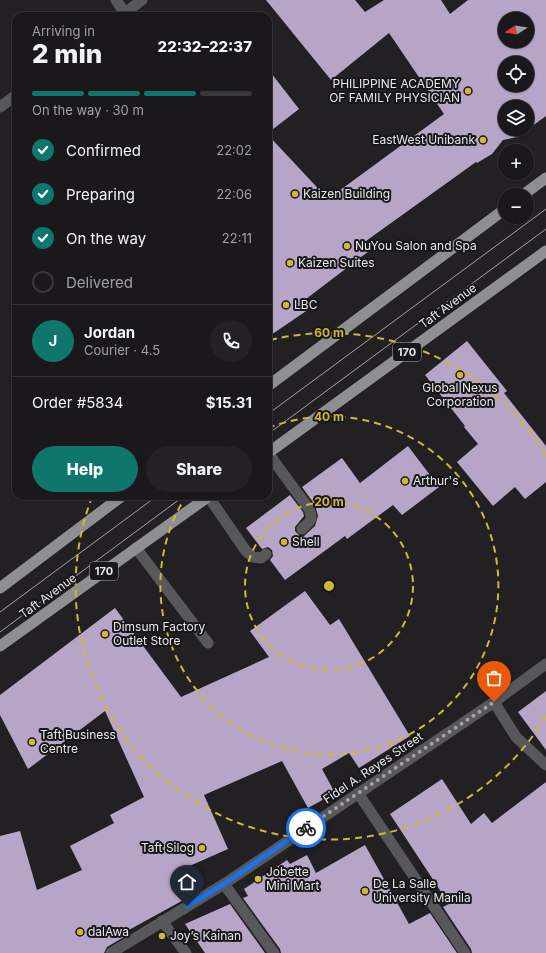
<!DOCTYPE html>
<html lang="en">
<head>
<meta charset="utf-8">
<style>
  :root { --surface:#1a181a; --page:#232123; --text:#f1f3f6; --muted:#9fa0a2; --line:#383739; --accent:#0f766e }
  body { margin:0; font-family:Inter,sans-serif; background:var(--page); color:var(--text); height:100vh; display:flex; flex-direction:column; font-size:15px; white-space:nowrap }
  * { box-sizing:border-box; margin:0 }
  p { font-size:13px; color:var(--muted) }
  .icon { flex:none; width:22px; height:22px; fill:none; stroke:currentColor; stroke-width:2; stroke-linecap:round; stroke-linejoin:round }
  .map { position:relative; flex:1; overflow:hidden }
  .details { position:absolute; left:12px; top:12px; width:260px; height:488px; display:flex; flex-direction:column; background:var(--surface); border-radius:12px; box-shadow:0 1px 3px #0004,0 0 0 1px var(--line) }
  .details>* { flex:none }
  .needle { width:26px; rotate:258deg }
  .fabs { position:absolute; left:498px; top:12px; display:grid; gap:8px }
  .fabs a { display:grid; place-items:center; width:36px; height:36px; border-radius:50%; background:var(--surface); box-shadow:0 1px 3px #0004,0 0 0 1px var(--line); font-size:20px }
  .pin { position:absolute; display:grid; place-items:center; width:34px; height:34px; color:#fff; margin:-41px -17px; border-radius:50% 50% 50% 0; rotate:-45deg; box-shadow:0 0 4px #0007 }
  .pin .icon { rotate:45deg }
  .courier { position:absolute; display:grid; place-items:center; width:40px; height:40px; margin:-20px; border:3px solid #1a73e8; border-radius:50%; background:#fff; color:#222; box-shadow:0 1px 5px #0007 }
  .summary em { font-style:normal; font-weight:800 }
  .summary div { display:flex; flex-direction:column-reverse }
  .summary { display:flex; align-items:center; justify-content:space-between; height:68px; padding:0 20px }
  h1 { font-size:26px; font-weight:800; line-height:30px }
  .bar { display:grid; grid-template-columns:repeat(4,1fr); gap:6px 4px; align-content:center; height:48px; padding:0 20px }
  .bar i { height:5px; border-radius:3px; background:var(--line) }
  .bar .current { background:var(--accent) }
  .bar p { grid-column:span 4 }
  .line { display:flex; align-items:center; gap:10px; padding:0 20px; border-top:1px solid var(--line) }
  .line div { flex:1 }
  .round { display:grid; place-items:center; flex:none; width:42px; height:42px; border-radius:21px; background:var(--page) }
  ol { padding:0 20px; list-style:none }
  li { display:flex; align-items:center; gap:12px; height:44px }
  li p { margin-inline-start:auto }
  li .icon { padding:4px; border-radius:50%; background:var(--accent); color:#fff; stroke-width:4 }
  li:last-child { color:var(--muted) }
  li i { width:22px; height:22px; border:2px solid var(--line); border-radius:50% }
  .primary-button { display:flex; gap:8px; margin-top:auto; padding:8px 20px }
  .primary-button a { flex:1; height:46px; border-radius:24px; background:var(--accent); color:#fff; font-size:16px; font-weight:800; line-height:46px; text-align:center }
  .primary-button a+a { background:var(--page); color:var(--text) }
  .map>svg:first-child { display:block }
  .building { fill:#b7a5c8; fill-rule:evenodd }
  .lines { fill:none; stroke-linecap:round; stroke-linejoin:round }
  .service { stroke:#585759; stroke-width:11 }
  .pedestrian { stroke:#585759; stroke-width:11 }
  .minor { stroke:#585759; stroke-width:11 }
  .tertiary { stroke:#585759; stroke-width:11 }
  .primary { stroke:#8f8e91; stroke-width:11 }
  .tram { stroke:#a2a1a3; stroke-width:1 }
  .done { stroke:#a3a1a4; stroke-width:4; stroke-dasharray:0 7.2 }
  .route { stroke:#1a73e8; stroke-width:5 }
  .ring { fill:none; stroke:#d0b837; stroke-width:2; stroke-dasharray:7 5 }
  .poi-dot { fill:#d0b837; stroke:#18171a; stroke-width:1.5 }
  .labels { text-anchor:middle; stroke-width:4; stroke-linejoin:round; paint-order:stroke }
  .shield { fill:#18171a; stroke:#aaa9ab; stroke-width:1 }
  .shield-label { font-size:11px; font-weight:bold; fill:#e8e7e9 }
  .poi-label { font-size:12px; fill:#e8e7e9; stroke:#18171a; text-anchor:start }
  .street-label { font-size:12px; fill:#e8e7e9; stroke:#18171a }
  .centre { fill:#d0b837; stroke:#18171a; stroke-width:2 }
  .ring-label { font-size:12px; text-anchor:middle; font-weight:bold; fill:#d0b837; stroke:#18171a; stroke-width:4; stroke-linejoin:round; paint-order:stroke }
</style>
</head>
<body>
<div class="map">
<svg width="546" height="953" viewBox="0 0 546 953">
  <rect width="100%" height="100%" fill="#222023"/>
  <!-- building -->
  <path class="building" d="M266,0H355L365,12L384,0H441L450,14L468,0H546V116L517,137L503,140L492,154L477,163L476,162L366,241L373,248L306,299L312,307L268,337V135L328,199L444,114L389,33L331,80ZM505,19H527V41H505ZM505,63H527V85H505ZM505,107H527V129H505Z
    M268,69L299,109L268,133Z
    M467,341L507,391L504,393L546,446V482L525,499L515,487L493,506L457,462L478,444L464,427L465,426L425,375Z
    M408,446L439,487L402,515L393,505L347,539L345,536L285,580L270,560L273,556L272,550L268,547L262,549L246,528L290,495L303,512L304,516L295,527V531L300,536H304L315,526L318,516L315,505L302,487L342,458L360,483Z
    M305,591L330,625L339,619L410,736L359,768L349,753L322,769L335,793L308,808L282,761L204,795L228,849L176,872L189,897L127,931L129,934L107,947L104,953H0V836L20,831L37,890L82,870L70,846L114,823L110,815L144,797L105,711L28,769L0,715V695L115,608L181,697L269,657L250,631Z
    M546,691V750L518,712Z
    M442,779L471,824L484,813L492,823L546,782V953H472L471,949L443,907L449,904L390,814Z
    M365,845L409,924L430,913L457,953H281L280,949L243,898L248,896L244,889L287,860L290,864L307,855L316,873Z
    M230,904L265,953H205L185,924Z"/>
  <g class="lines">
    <!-- service -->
    <path class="service" d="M268,453L309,509C314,520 310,521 302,529
      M208,496L246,551L253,557L261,558L266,554
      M136,548L208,643
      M358,793L465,953
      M162,921L186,953"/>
    <!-- pedestrian -->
    <path class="pedestrian" d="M494,702L516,737L546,765
      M224,884L274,953"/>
    <!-- minor -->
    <path class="minor" d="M116,0L125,13
      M111,953L224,884L494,702L546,664"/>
    <!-- tertiary -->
    <path class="tertiary" d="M121,16L142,0
      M0,107L16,95"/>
    <!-- primary -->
    <path class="primary" d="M523,195L546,178
      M268,386L505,209
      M268,453L546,251
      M0,588L122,496
      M0,646L209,496"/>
    <!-- tram -->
    <path class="tram" d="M268,414L546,209
      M268,434L546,229
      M0,612L157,496
      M0,632L184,496"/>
  </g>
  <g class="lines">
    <!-- done -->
    <path class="done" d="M306,828L494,702"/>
    <!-- route -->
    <path class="route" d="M187,906L224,884L306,828"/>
  </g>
  <!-- distance rings -->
  <g class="ring">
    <circle cx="329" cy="586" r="84"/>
    <path d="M268 428A169 169 0 1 1 186 496"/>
    <path d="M546 716A253 253 0 0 1 92 497M270 340A253 253 0 0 1 546 456"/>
  </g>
  <!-- markers -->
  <g class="poi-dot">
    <circle cx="468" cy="91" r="4"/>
    <circle cx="483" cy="140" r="4"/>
    <circle cx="295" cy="194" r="4"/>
    <circle cx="347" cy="246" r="4"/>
    <circle cx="290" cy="263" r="4"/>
    <circle cx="286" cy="305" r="4"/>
    <circle cx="460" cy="375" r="4"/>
    <circle cx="405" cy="481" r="4"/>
    <circle cx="284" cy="542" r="4"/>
    <circle cx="105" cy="634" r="4"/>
    <circle cx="32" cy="742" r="4"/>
    <circle cx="202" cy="848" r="4"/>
    <circle cx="258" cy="879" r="4"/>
    <circle cx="365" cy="891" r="4"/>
    <circle cx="80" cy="932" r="4"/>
    <circle cx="162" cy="936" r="4"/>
  </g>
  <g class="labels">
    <!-- shield labels -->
    <g class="shield">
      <rect x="393" y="343" width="28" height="18" rx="3"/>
      <rect x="90" y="562" width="28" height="18" rx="3"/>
    </g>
    <g class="shield-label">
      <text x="407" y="356">170</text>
      <text x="104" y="575">170</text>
    </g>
    <!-- poi labels -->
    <g class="poi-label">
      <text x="460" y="88" text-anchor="end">PHILIPPINE ACADEMY<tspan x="460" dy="14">OF FAMILY PHYSICIAN</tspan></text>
      <text x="475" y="144" text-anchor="end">EastWest Unibank</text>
      <text x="303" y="198">Kaizen Building</text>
      <text x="355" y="250">NuYou Salon and Spa</text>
      <text x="298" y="267">Kaizen Suites</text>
      <text x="294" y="309">LBC</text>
      <text x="460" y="392" text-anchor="middle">Global Nexus<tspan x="460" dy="14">Corporation</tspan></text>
      <text x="413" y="485">Arthur's</text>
      <text x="292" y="546">Shell</text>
      <text x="113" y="631">Dimsum Factory<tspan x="113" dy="14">Outlet Store</tspan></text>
      <text x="40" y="739">Taft Business<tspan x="40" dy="14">Centre</tspan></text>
      <text x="194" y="852" text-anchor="end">Taft Silog</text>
      <text x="266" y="876">Jobette<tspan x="266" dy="14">Mini Mart</tspan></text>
      <text x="373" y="888">De La Salle<tspan x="373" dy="14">University Manila</tspan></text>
      <text x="88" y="936">dalAwa</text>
      <text x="170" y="940">Joy’s Kainan</text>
    </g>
    <!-- street labels -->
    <g class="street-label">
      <text transform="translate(448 306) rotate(-36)" y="4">Taft Avenue</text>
      <text transform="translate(48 596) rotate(-36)" y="4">Taft Avenue</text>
      <text transform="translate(373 768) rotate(-34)" y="4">Fidel A. Reyes Street</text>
    </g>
  </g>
  <circle cx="329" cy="586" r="6" class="centre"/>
  <g class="ring-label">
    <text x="329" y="337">60 m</text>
    <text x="329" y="421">40 m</text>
    <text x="329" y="506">20 m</text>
  </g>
</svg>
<div class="fabs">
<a><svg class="needle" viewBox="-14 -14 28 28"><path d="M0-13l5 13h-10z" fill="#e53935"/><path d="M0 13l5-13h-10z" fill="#9fa0a2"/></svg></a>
<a><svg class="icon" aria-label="locate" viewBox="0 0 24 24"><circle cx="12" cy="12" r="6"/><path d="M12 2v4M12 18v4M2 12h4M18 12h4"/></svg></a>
<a><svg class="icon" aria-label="layers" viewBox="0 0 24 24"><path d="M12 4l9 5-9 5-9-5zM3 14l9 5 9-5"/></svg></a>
<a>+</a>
<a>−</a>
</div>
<div class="pin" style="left:494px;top:702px;background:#ea580c"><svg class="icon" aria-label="bag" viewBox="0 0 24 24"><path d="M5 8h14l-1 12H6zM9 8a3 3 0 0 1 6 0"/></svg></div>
<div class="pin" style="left:187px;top:906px;background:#1f2937"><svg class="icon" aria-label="home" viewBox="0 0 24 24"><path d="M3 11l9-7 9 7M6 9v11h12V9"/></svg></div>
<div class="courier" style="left:306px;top:828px"><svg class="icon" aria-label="bike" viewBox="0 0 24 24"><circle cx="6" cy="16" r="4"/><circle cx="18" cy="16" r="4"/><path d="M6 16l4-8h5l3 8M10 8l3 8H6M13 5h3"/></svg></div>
<section class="details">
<div class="summary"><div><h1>2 min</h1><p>Arriving in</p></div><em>22:32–22:37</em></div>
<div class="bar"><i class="current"></i><i class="current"></i><i class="current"></i><i></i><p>On the way · 30 m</p></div>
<ol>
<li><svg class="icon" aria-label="check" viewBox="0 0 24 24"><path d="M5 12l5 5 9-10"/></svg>Confirmed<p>22:02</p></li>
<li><svg class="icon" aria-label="check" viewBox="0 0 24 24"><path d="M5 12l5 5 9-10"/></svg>Preparing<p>22:06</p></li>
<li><svg class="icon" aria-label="check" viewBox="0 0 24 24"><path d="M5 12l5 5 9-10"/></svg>On the way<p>22:11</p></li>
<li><i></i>Delivered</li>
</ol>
<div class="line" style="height:72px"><b class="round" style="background:var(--accent);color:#fff">J</b><div><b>Jordan</b><p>Courier · 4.5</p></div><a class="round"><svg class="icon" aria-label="phone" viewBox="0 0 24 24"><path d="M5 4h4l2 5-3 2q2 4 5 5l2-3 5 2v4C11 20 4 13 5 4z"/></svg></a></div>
<div class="line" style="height:52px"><div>Order #5834</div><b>$15.31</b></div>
<div class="primary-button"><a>Help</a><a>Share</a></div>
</section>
</div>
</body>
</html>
